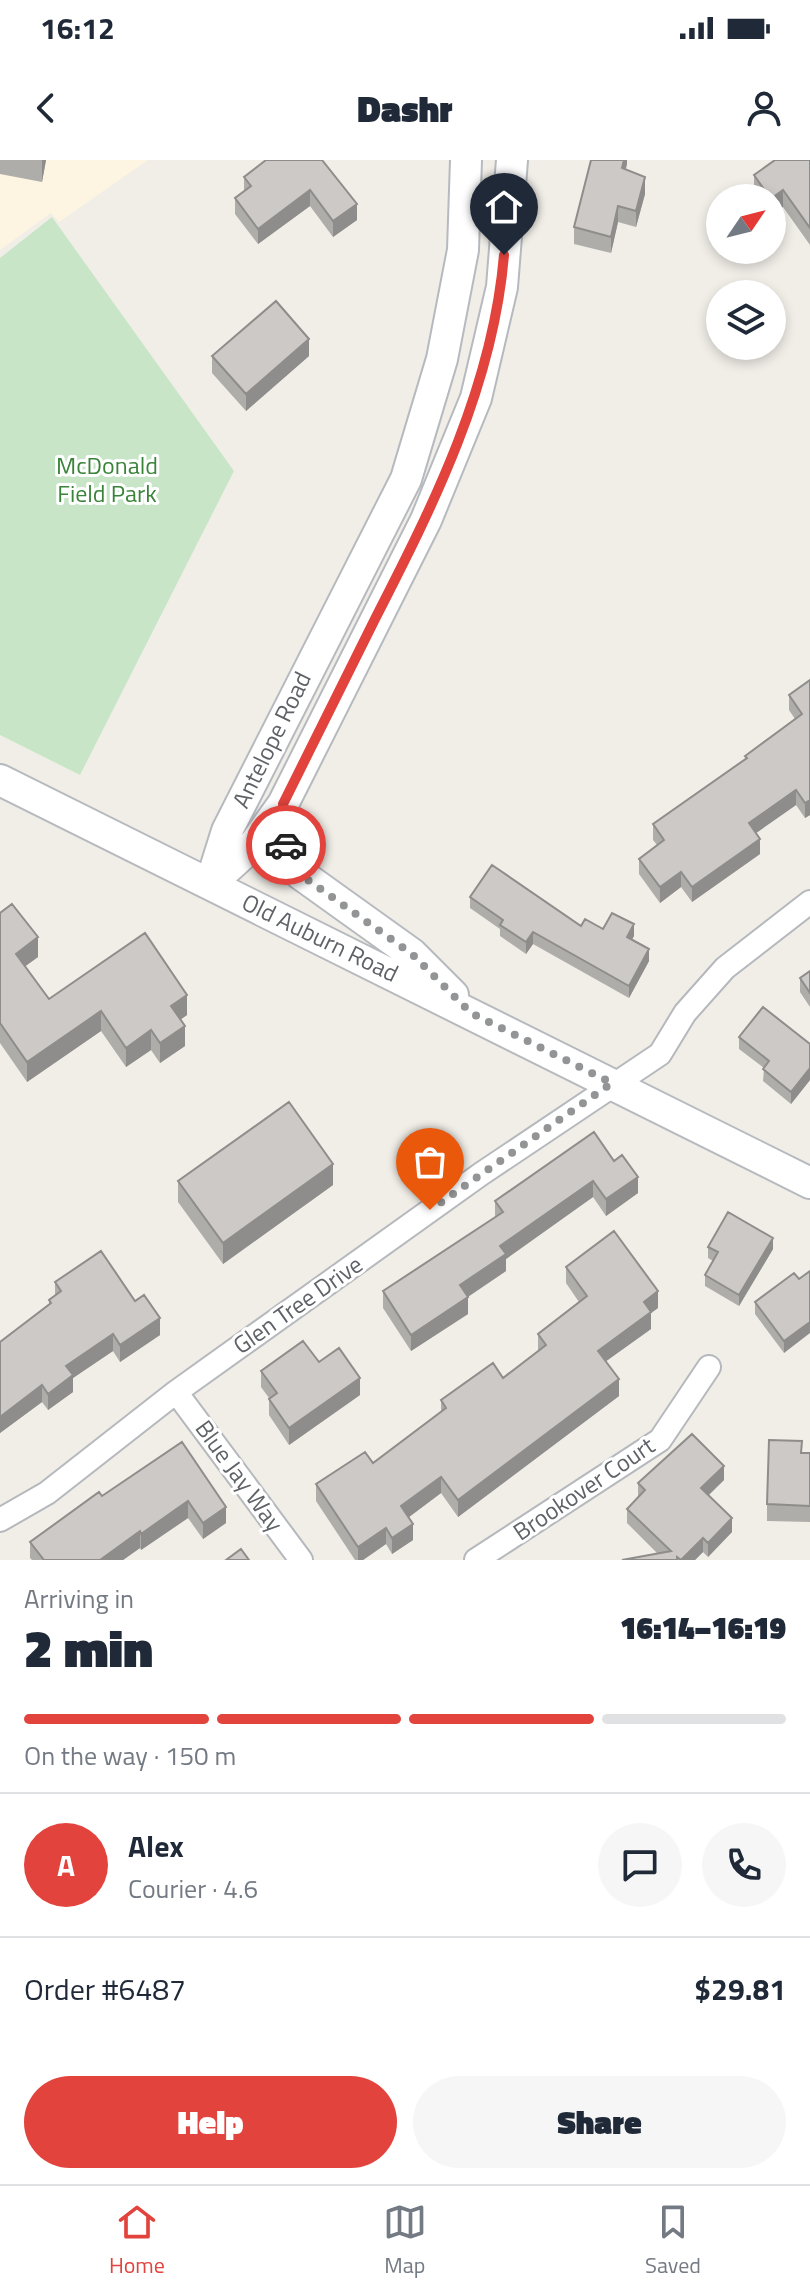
<!DOCTYPE html>
<html lang="en">
<head>
<meta charset="utf-8">
<style>
  :root { --surface:#fff; --page:#f6f6f7; --text:#1f2937; --muted:#747a83; --line:#e0e1e3; --accent:#e2433d }
  body { margin:0; font-family:"Titillium Web",sans-serif; background:var(--page); color:var(--text); height:100vh; display:flex; flex-direction:column; font-size:30px; white-space:nowrap }
  * { box-sizing:border-box; margin:0 }
  p { font-size:26px; color:var(--muted) }
  .icon { flex:none; width:44px; height:44px; fill:none; stroke:currentColor; stroke-width:2; stroke-linecap:round; stroke-linejoin:round }
  .map { position:relative; height:1400px; overflow:hidden }
  .sheet { display:flex; flex-direction:column; background:var(--surface); flex:1 }
  .sheet>* { flex:none }
  .needle { width:52px; rotate:55deg }
  .fabs { position:absolute; left:706px; top:24px; display:grid; gap:16px }
  .fabs a { display:grid; place-items:center; width:80px; height:80px; border-radius:50%; background:var(--surface); box-shadow:0 4px 12px #0003; font-size:40px }
  .pin { position:absolute; display:grid; place-items:center; width:68px; height:68px; color:#fff; margin:-82px -34px; border-radius:50% 50% 50% 0; rotate:-45deg; box-shadow:0 0 8px #0007 }
  .pin .icon { rotate:45deg }
  .courier { position:absolute; display:grid; place-items:center; width:80px; height:80px; margin:-40px; border:6px solid #e2433d; border-radius:50%; background:#fff; color:#222; box-shadow:0 2px 10px #0007 }
  .headline em { font-style:normal; font-weight:800 }
  .headline div { display:flex; flex-direction:column-reverse }
  .headline { display:flex; align-items:center; justify-content:space-between; height:136px; padding:0 24px }
  h1 { font-size:52px; font-weight:800; line-height:60px }
  .bar { display:grid; grid-template-columns:repeat(4,1fr); gap:12px 8px; align-content:center; height:96px; padding:0 24px }
  .bar i { height:10px; border-radius:6px; background:var(--line) }
  .bar .selected { background:var(--accent) }
  .bar p { grid-column:span 4 }
  .line { display:flex; align-items:center; gap:20px; padding:0 24px; border-top:2px solid var(--line) }
  .line div { flex:1 }
  .round { display:grid; place-items:center; flex:none; width:84px; height:84px; border-radius:42px; background:var(--page) }
  .cta { display:flex; gap:16px; margin-top:auto; padding:16px 24px }
  .cta a { flex:1; height:92px; border-radius:48px; background:var(--accent); color:#fff; font-size:32px; font-weight:800; line-height:92px; text-align:center }
  .cta a+a { background:var(--page); color:var(--text) }
  .status { display:flex; justify-content:space-between; align-items:center; height:56px; padding:0 40px; background:var(--surface); direction:ltr }
  .status svg { height:22px; fill:currentColor }
  header { display:flex; justify-content:space-between; align-items:center; height:104px; padding:0 24px; background:var(--surface); font-size:36px; font-weight:800 }
  .dock { display:flex; justify-content:space-around; align-items:center; height:112px; border-top:2px solid var(--line); background:var(--surface); font-size:22px; color:var(--muted) }
  .dock a { display:grid; justify-items:center; gap:4px }
  .dock .selected { color:var(--accent) }
  .map>svg:first-child { display:block }
  .commercial { fill:#fdf5e1 }
  .green { fill:#c8e6c7 }
  .lines { fill:none; stroke-linecap:round; stroke-linejoin:round }
  .minor-casing { stroke:#b5b8bc; stroke-width:26 }
  .secondary-casing { stroke:#b6babf; stroke-width:34 }
  .minor { stroke:#fff; stroke-width:22 }
  .secondary { stroke:#fff; stroke-width:30 }
  .wall { fill:#afadaa }
  .shaded-wall { fill:#8f8d8b }
  .building { fill:#ccc9c6; stroke:#8f8d8b; stroke-width:2 }
  .done { stroke:#929495; stroke-width:8; stroke-dasharray:0 14.4 }
  .route { stroke:#e2433d; stroke-width:10 }
  .labels { text-anchor:middle; stroke-width:6; stroke-linejoin:round; paint-order:stroke }
  .park-label { font-size:24px; fill:#3a843a; stroke:#fff }
  .street-label { font-size:24px; fill:#5f6368; stroke:#fff }
</style>
</head>
<body>
<div class="status"><b>16:12</b><svg viewBox="0 0 49 12"><path d="M0 12V9h3v3zM5 12V6h3v6zM10 12V3h3v9zM15 12V0h3v12zM26 1h20v11H26zM47 4h2v5h-2z"/></svg></div>
<header><svg class="icon" aria-label="back" viewBox="0 0 24 24"><path d="M15 5l-7 7 7 7"/></svg>Dashr<svg class="icon" aria-label="person" viewBox="0 0 24 24"><circle cx="12" cy="8" r="4"/><path d="M4 21q1-7 8-7t8 7"/></svg></header>
<div class="map">
<svg width="810" height="1400" viewBox="0 0 810 1400">
  <rect width="100%" height="100%" fill="#f1eee8"/>
  <!-- commercial -->
  <path class="commercial" d="M0,0H148L59,62L51,53L0,90Z"/>
  <!-- green -->
  <path class="green" d="M52,57L234,311L80,615L0,575V98Z"/>
  <g class="lines">
    <!-- minor casing -->
    <g class="minor-casing">
      <path id="minor" d="M176,1232L301,1400
        M0,1360L47,1333L176,1232L481,1014L660,894L685,853L725,808L810,742
        M476,1400L660,1280L709,1207"/>
    </g>
    <!-- secondary casing -->
    <g class="secondary-casing">
      <path id="secondary" d="M0,620L810,1023
        M283,644L288,693L299,713L412,794L453,835
        M211,722L227,671L406,319L442,199L463,90L466,0
        M210,724L255,683L283,644L426,360L476,238L502,127L512,0"/>
    </g>
    <!-- minor -->
    <use href="#minor" class="minor"/>
    <!-- secondary -->
    <use href="#secondary" class="secondary"/>
  </g>
  <!-- wall -->
  <path class="wall" d="M0,0H46L42,22L0,14Z
    M266,0L357,60L333,77L310,46L258,84L235,54V38L244,31V17Z
    M627,0L626,9L645,34L636,67L618,62L611,93L574,84V67Z
    M810,0V85L783,47L772,38H759L754,32V15Z
    M212,196H309L246,251L212,213Z
    M810,520V655L805,658L796,645L756,673L760,694L692,742L681,727L660,743L639,714V699L657,685L653,680V664L745,600V596L795,559L789,550V535Z
    M470,737L581,766L603,769L634,776L632,779L649,801L629,838L533,784L526,794L500,776V769L470,748Z
    M0,753L38,797L25,806L49,839L187,855L180,860L185,886L160,903L151,890L126,907L101,871L27,922L0,883Z
    M810,811V847L800,832V818Z
    M739,877L810,884V920L791,944L763,921L764,908L739,889Z
    M614,1001L638,1033L606,1056L593,1037L506,1099V1111L468,1137V1154L411,1191L383,1148V1131L495,1057V1041Z
    M178,1021L333,1025L223,1104L178,1042Z
    M708,1087L773,1089L739,1146L705,1126V1115L713,1101L708,1098Z
    M566,1107L658,1148L651,1153V1169L606,1201L619,1236L458,1357L441,1333L409,1357L413,1380L392,1394L386,1384L363,1400H355L316,1341V1324L373,1303L441,1252V1240L503,1218L538,1191V1174L579,1142L566,1123Z
    M799,1119L784,1193L755,1154V1142Z
    M55,1122L135,1141L160,1175L120,1202L113,1191L73,1218V1232L48,1250L42,1242L0,1273V1182L49,1145V1140L55,1135Z
    M319,1202L360,1235L289,1285L269,1255V1238L261,1227V1211Z
    M182,1282L226,1363L203,1379L188,1358L141,1390L140,1388L123,1400H32L30,1398V1382L102,1336Z
    M802,1293H810V1362L767,1361V1344Z
    M724,1320L709,1335L732,1372L708,1397L703,1392L695,1400H622L658,1394L627,1363V1349L638,1337V1323Z"/>
  <!-- shaded-wall -->
  <path class="shaded-wall" d="M42,0H46L42,22Z
    M624,0H627V4L622,24V8Z
    M645,17V34L636,67V51Z
    M310,30V46L258,84V69Z
    M783,30V47L772,55V38Z
    M357,44V60L333,77V61Z
    M618,46V62L611,93V77Z
    M309,179V196L246,251V234Z
    M796,630V645L749,678V663Z
    M810,640V655L805,658V643Z
    M760,679V694L692,742V727Z
    M681,712V727L660,743V727Z
    M634,764V776L627,788V777Z
    M533,772V784L526,794V782Z
    M38,777V797L16,813V794Z
    M649,789V801L629,838V826Z
    M187,835V855L171,866V846Z
    M101,851V871L27,922V902Z
    M185,866V886L160,903V883Z
    M151,870V890L126,907V888Z
    M810,908V920L791,944V932Z
    M333,1004V1025L223,1104V1083Z
    M638,1017V1033L606,1056V1039Z
    M593,1021V1037L506,1099V1111L460,1142V1125L500,1086Z
    M773,1078V1089L739,1146V1135Z
    M658,1131V1148L651,1153V1169L598,1207V1191L644,1142Z
    M468,1137V1154L411,1191V1175Z
    M160,1158V1175L120,1202V1185Z
    M810,1162V1173L784,1193V1181Z
    M113,1174V1191L73,1218V1232L48,1250V1234L66,1206Z
    M360,1218V1235L289,1285V1268Z
    M619,1219V1236L458,1357V1340Z
    M42,1225V1242L0,1273V1257Z
    M724,1306V1320L701,1342V1328Z
    M441,1317V1333L401,1363V1346Z
    M188,1341V1358L141,1390V1374Z
    M226,1347V1363L203,1379V1363Z
    M732,1358V1372L708,1397V1383Z
    M413,1364V1380L392,1394V1378Z
    M386,1368V1384L363,1400H358V1387Z
    M140,1371V1388L123,1400H100Z
    M703,1378V1392L695,1400H681Z"/>
  <!-- building -->
  <path class="building" d="M266,0H322L357,44L333,61L310,30L258,69L235,38L251,26L244,17Z
    M591,0H624L622,8L645,17L636,51L618,46L611,77L574,67Z
    M775,0H810V68L783,30L772,38H770L754,15Z
    M276,141L309,179L246,234L212,196Z
    M810,520V640L805,643L796,630L749,663L760,679L692,727L681,712L660,727L639,699L664,680L653,664L747,598L745,596L802,554L789,535Z
    M492,705L581,766L585,759L603,769L612,753L634,764L627,777L649,789L629,826L533,772L526,782L500,765L503,760L470,737Z
    M12,744L38,777L16,794L49,839L145,773L187,835L171,846L185,866L160,883L151,870L126,888L101,851L27,902L0,863V753Z
    M810,811V833L800,818Z
    M763,847L810,884V908L791,932L763,909L769,901L739,877Z
    M289,942L333,1004L223,1083L178,1021Z
    M594,972L614,1001L622,995L638,1017L606,1039L593,1021L500,1086L506,1094L460,1125L468,1137L411,1175L383,1131L503,1052L495,1041Z
    M728,1052L773,1078L739,1135L705,1115L718,1092L708,1087Z
    M614,1071L658,1131L644,1142L651,1152L598,1191L619,1219L458,1340L441,1317L401,1346L413,1364L392,1378L386,1368L358,1387L316,1324L365,1292L373,1303L446,1248L441,1240L493,1203L503,1218L546,1185L538,1174L587,1136L566,1107Z
    M101,1091L135,1141L144,1135L160,1158L120,1185L113,1174L66,1206L73,1215L48,1234L42,1225L0,1257V1182L51,1143L49,1140L61,1131L55,1122Z
    M810,1111V1162L784,1181L755,1142L794,1113L799,1119Z
    M303,1181L319,1202L339,1188L360,1218L289,1268L269,1239L277,1233L261,1211Z
    M692,1274L724,1306L701,1328L732,1358L708,1383L703,1378L681,1400L677,1397V1400H622L671,1391L627,1349L645,1330L638,1323Z
    M769,1280L802,1281L801,1293H810V1346L767,1344Z
    M182,1282L226,1347L203,1363L188,1341L141,1374L140,1371L100,1400H44L30,1382L99,1332L102,1336Z
    M241,1389L249,1400H226Z"/>
  <g class="lines">
    <!-- done -->
    <path class="done" d="M286,685L291,702L308,720L412,794L471,853L612,923L430,1050"/>
    <!-- route -->
    <path class="route" d="M286,685L283,644C314,582 344,521 375,459C434,344 493,226 504,95"/>
  </g>
  <g class="labels">
    <!-- park labels -->
    <g class="park-label">
      <text x="107" y="314">McDonald<tspan x="107" dy="28">Field Park</tspan></text>
    </g>
    <!-- street labels -->
    <g class="street-label">
      <text transform="translate(272 580) rotate(-64)" y="8">Antelope Road</text>
      <text transform="translate(320 778) rotate(26)" y="8">Old Auburn Road</text>
      <text transform="translate(298 1145) rotate(-35)" y="8">Glen Tree Drive</text>
      <text transform="translate(239 1316) rotate(54)" y="8">Blue Jay Way</text>
      <text transform="translate(584 1329) rotate(-34)" y="8">Brookover Court</text>
    </g>
  </g>
</svg>
<div class="fabs">
<a><svg class="needle" viewBox="-14 -14 28 28"><path d="M0-13l5 13h-10z" fill="#e53935"/><path d="M0 13l5-13h-10z" fill="#747a83"/></svg></a>
<a><svg class="icon" aria-label="layers" viewBox="0 0 24 24"><path d="M12 4l9 5-9 5-9-5zM3 14l9 5 9-5"/></svg></a>
</div>
<div class="pin" style="left:430px;top:1050px;background:#ea580c"><svg class="icon" aria-label="bag" viewBox="0 0 24 24"><path d="M5 8h14l-1 12H6zM9 8a3 3 0 0 1 6 0"/></svg></div>
<div class="pin" style="left:504px;top:95px;background:#1f2937"><svg class="icon" aria-label="home" viewBox="0 0 24 24"><path d="M3 11l9-7 9 7M6 9v11h12V9"/></svg></div>
<div class="courier" style="left:286px;top:685px"><svg class="icon" aria-label="car" viewBox="0 0 24 24"><path d="M5 17H2v-5l4-1 3-4h7l3 4 3 1v5h-3M9 17h6M6 11h13"/><circle cx="7" cy="17" r="2"/><circle cx="17" cy="17" r="2"/></svg></div>
</div>
<section class="sheet">
<div class="headline"><div><h1>2 min</h1><p>Arriving in</p></div><em>16:14–16:19</em></div>
<div class="bar"><i class="selected"></i><i class="selected"></i><i class="selected"></i><i></i><p>On the way · 150 m</p></div>
<div class="line" style="height:144px"><b class="round" style="background:var(--accent);color:#fff">A</b><div><b>Alex</b><p>Courier · 4.6</p></div><a class="round"><svg class="icon" aria-label="chat" viewBox="0 0 24 24"><path d="M4 5h16v11H9l-5 4z"/></svg></a><a class="round"><svg class="icon" aria-label="phone" viewBox="0 0 24 24"><path d="M5 4h4l2 5-3 2q2 4 5 5l2-3 5 2v4C11 20 4 13 5 4z"/></svg></a></div>
<div class="line" style="height:104px"><div>Order #6487</div><b>$29.81</b></div>
<div class="cta"><a>Help</a><a>Share</a></div>
</section>
<nav class="dock">
<a class="selected"><svg class="icon" aria-label="home" viewBox="0 0 24 24"><path d="M3 11l9-7 9 7M6 9v11h12V9"/></svg>Home</a>
<a><svg class="icon" aria-label="map" viewBox="0 0 24 24"><path d="M3 6l6-2 6 2 6-2v14l-6 2-6-2-6 2zM9 4v14M15 6v14"/></svg>Map</a>
<a><svg class="icon" aria-label="saved" viewBox="0 0 24 24"><path d="M7 4h10v16l-5-4-5 4z"/></svg>Saved</a>
</nav>
</body>
</html>
